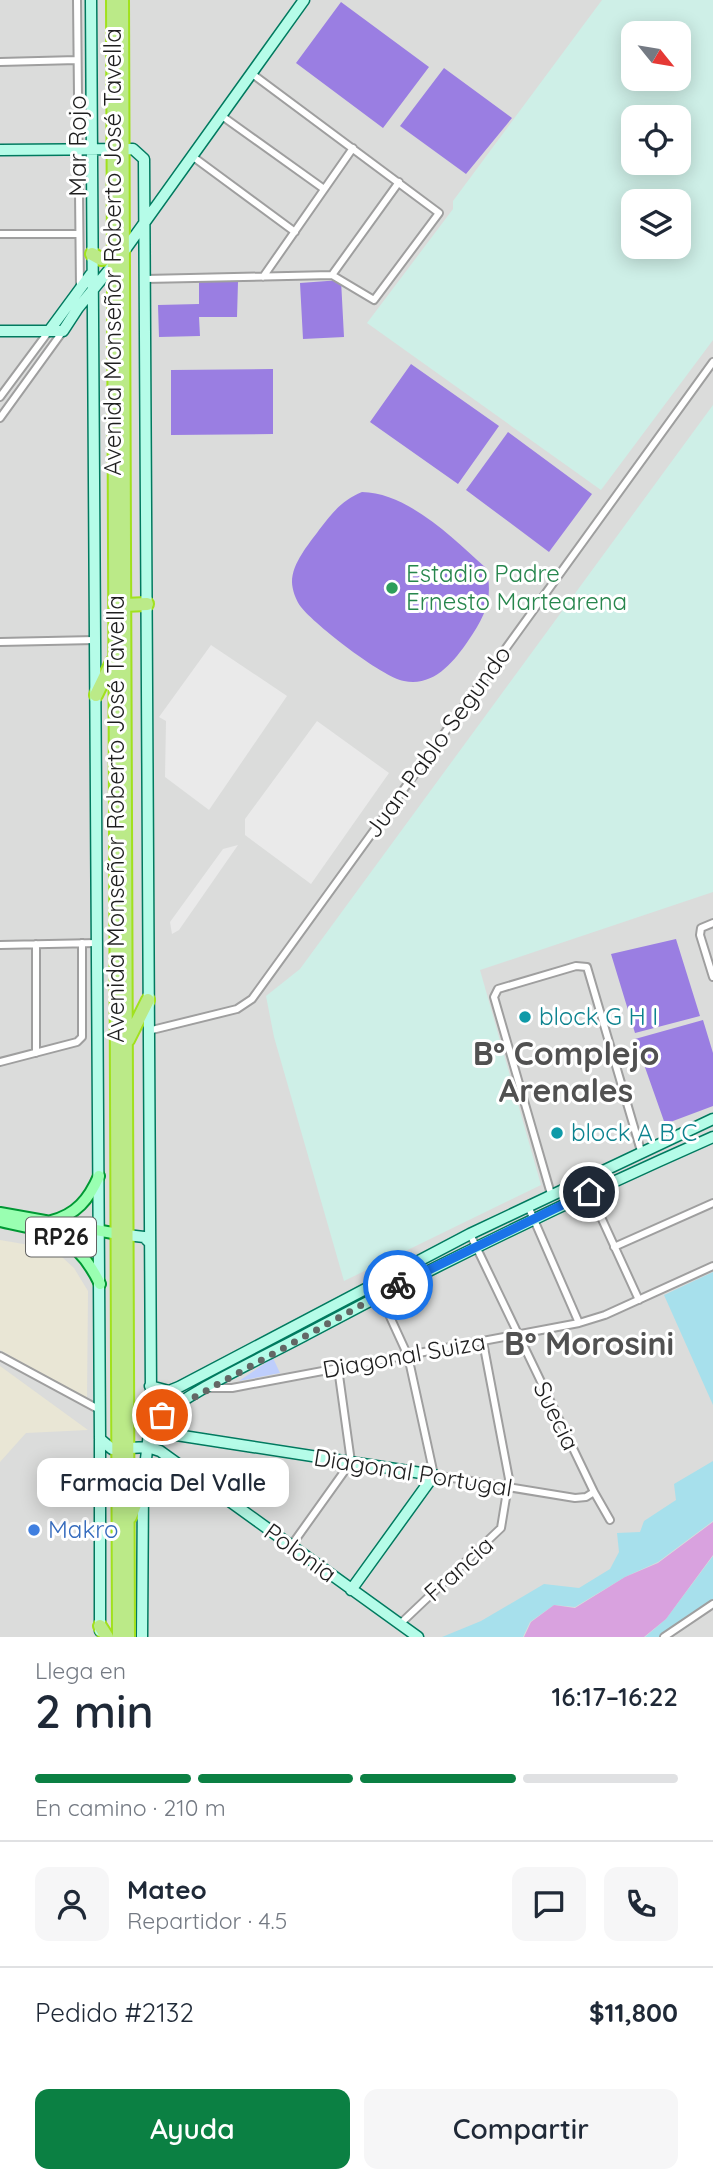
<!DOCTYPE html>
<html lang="es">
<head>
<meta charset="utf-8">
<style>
  :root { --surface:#fff; --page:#f6f6f7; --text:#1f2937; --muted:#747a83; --line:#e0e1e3; --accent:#0b8043 }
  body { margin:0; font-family:Quicksand,sans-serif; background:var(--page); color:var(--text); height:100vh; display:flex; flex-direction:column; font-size:26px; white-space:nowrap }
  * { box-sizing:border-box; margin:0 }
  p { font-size:23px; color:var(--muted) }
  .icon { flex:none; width:38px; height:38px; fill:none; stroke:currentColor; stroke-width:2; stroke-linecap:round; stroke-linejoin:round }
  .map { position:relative; height:1637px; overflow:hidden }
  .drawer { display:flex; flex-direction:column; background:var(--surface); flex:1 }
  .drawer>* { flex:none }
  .needle { width:46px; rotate:120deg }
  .fabs { position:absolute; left:621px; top:21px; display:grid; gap:14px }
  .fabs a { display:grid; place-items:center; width:70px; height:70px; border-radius:14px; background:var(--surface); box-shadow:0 4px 18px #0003; font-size:35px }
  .pin { position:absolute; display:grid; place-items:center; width:60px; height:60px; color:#fff; margin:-30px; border:4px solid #fff; border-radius:50%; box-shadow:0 2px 7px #0007 }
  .courier { position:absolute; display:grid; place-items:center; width:70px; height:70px; margin:-35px; border:5px solid #1a73e8; border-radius:50%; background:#fff; color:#222; box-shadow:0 2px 9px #0007 }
  .bubble { position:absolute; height:49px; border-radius:14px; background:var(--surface); box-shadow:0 4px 18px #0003; font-size:23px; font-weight:600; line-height:49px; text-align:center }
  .overview em { font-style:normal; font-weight:600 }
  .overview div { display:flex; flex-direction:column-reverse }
  .overview { display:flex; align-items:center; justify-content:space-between; height:119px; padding:0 35px }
  h1 { font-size:46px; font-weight:600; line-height:52px }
  .bar { display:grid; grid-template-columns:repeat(4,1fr); gap:10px 7px; align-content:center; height:84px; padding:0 35px }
  .bar i { height:9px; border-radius:5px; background:var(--line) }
  .bar .on { background:var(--accent) }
  .bar p { grid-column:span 4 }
  .line { display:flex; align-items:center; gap:18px; padding:0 35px; border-top:2px solid var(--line) }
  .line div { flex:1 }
  .round { display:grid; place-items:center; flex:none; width:74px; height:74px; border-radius:14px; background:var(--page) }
  .primary-button { display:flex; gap:14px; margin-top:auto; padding:14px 35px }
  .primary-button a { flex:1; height:80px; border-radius:14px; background:var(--accent); color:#fff; font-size:28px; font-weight:600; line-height:80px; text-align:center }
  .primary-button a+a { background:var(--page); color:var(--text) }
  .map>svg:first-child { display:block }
  .residential { fill:#dbdcdb; fill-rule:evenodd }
  .industrial { fill:#e9e6d5 }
  .farmland { fill:#ceefe7; fill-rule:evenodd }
  .grass { fill:#a7e0ec }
  .park { fill:#becefc }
  .pitch { fill:#9a7ee2 }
  .parking { fill:#eaeaea }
  .water { fill:#d9a2df }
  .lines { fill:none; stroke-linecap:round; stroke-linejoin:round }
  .street-casing { stroke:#9f9f9f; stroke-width:10 }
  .secondary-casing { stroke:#007a5f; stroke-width:13 }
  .primary-casing { stroke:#009834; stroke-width:14 }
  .highway-casing { stroke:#a1e11d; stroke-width:16 }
  .street { stroke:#fff; stroke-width:6 }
  .secondary { stroke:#b5fce8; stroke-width:10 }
  .primary { stroke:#99ffb1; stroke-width:10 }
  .highway { stroke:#bbea88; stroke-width:12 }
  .done { stroke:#636765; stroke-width:7; stroke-dasharray:0 12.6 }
  .route { stroke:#1a73e8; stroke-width:9 }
  .leisure-dot { fill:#2e9e5b; stroke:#fff; stroke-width:2.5 }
  .culture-dot { fill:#0f9aa8; stroke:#fff; stroke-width:2.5 }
  .shop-dot { fill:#3f7fe0; stroke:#fff; stroke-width:2.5 }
  .labels { text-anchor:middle; stroke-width:6; stroke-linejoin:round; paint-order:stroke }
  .shield { fill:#fff; stroke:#626262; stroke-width:2 }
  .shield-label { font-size:23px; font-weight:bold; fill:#1e1e1e }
  .street-label { font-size:24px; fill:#1e1e1e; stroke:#fff }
  .leisure-label { font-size:24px; fill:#27864d; stroke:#fff; text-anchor:start }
  .culture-label { font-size:24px; fill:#0d838f; stroke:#fff; text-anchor:start }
  .shop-label { font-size:24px; fill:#366cbe; stroke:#fff; text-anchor:start }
  .district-label { font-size:32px; font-weight:bold; fill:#515151; stroke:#fff }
</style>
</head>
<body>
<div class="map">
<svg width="713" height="1637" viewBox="0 0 713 1637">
  <rect width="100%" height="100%" fill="#e4efe8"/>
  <!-- residential -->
  <path class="residential" d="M0,0H713V1637H0ZM634,33H679V79H634ZM634,117H679V163H634ZM634,201H679V247H634Z"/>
  <!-- industrial -->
  <path class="industrial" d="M0,1240L35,1246L62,1257L74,1268L88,1291L87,1399L0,1350Z
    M0,1366L88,1430L26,1433L0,1462Z"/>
  <!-- farmland -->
  <path class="farmland" d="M602,0H713V340L601,490L367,323L453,209V201ZM634,33H679V79H634ZM634,117H679V163H634ZM634,201H679V247H634Z
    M713,405V892L480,970L541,1185L344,1281L274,1037L266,996L300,969Z"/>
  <!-- grass -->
  <path class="grass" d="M713,1272V1405L664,1295Z
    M713,1461V1521L658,1562L625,1577L575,1607L554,1605L530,1622L523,1637H442L481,1621L544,1584L579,1588L610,1569L619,1552L617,1533L640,1532L644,1521L676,1500L674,1484Z
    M713,1556V1599L659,1637H645L666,1619Z"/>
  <!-- park -->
  <path class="park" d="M273,1358L280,1373L239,1381Z"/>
  <!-- pitch -->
  <path class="pitch" d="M341,2L429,67L383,128L296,63Z
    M444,68L512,118L466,174L400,126Z
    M341,280L344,337L303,339L300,283Z
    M199,282H238L237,317H199L200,336L159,337L158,305L199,304Z
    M411,364L499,426L458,484L370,422Z
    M273,369V434L171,435V370Z
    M508,432L592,494L549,552L466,490Z
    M362,492C408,493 453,538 486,568C494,598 485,616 468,641C453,663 433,687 404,681C382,677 315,625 301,607C296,601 292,589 292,582C292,563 309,544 319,530C332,513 342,500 362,492Z
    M676,939L700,1016L635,1033L611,954Z
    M703,1020L713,1053V1106L665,1124L635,1039Z"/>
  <!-- parking -->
  <path class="parking" d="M211,645L287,696L209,810L165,777L166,721L159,717Z
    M317,721L389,773L311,884L245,835V819Z
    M238,845L179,930L172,934L170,922L223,849Z"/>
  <!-- water -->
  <path class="water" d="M713,1522V1555L666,1619L644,1637H524L531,1622L554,1605L575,1608L625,1577L658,1563Z"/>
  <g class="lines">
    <!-- street casing -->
    <g class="street-casing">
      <path id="street" d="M77,0L80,289
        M0,62L77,60
        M222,116L324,189
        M192,156L295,232
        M0,234H78
        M332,275L399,182
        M263,277L353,148
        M145,279L332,275L374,300L439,213L251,73
        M0,397L49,331
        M0,418L63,331
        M0,642L95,640
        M713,923L701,928L700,935L713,977
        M36,944V1053
        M0,945L97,943
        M148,1031L237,1009L252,999L713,362
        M0,1062L77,1042L82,1037V943
        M584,1180L639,1300
        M551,1194L494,997L498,989L576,966L587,967L641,1151
        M528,1206L579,1323
        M470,1234L594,1492L610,1520
        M614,1247L713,1203
        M375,1284L408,1356L434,1475L575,1498L586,1497L594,1492
        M0,1356L100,1410
        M208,1388H232L579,1323L605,1315L713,1266
        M291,1546L351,1462L338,1368
        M400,1624L501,1528L509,1479L483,1342
        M664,1637L713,1604"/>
    </g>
    <!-- secondary casing -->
    <g class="secondary-casing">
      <path id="secondary" d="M91,0L100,1439L112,1449L148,1447L160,1451L418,1637
        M0,150L133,149L144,159L151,1394L150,1424L143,1485L142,1637
        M0,331H63L78,308L122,254L304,0
        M49,331L91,274
        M127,1235L144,1237L150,1243
        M150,1386L169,1391L179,1387L470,1234L713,1119
        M150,1424C196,1387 255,1362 307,1334C440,1263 575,1198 713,1137
        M150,1424L170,1434L434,1475L351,1590
        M100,1440V1631"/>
    </g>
    <!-- primary casing -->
    <g class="primary-casing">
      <path id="primary" d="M0,1213L124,1235
        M0,1221C50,1232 76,1234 100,1284
        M51,1221C76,1215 89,1199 99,1176"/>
    </g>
    <!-- highway casing -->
    <g class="highway-casing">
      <path id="highway" d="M113,0L119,1637
        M122,0L128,1637
        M92,254L101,259L118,257
        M124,605L147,604
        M96,695L112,662
        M128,1040L148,1000
        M130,1517L143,1485
        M100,1626L107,1637"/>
    </g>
    <!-- street -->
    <use href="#street" class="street"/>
    <!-- secondary -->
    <use href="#secondary" class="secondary"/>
    <!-- primary -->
    <use href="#primary" class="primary"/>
    <!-- highway -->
    <use href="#highway" class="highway"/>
  </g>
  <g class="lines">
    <!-- done -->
    <path class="done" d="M162,1415L398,1285"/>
    <!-- route -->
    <path class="route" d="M398,1285L589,1192"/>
  </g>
  <!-- markers -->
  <circle class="leisure-dot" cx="392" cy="588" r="7"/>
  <g class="culture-dot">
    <circle cx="525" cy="1017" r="7"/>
    <circle cx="557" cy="1133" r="7"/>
  </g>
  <circle class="shop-dot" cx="34" cy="1530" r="7"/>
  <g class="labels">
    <!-- shield labels -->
    <rect class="shield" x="26" y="1217.5" width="70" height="39" rx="5"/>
    <g class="shield-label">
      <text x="61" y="1245">RP26</text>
    </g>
    <!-- street labels -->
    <g class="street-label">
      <text transform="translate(78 146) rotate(-90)" y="8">Mar Rojo</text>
      <text transform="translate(113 252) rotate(-90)" y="8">Avenida Monseñor Roberto José Tavella</text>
      <text transform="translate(438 742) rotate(-54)" y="8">Juan Pablo Segundo</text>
      <text transform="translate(116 819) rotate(-90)" y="8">Avenida Monseñor Roberto José Tavella</text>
      <text transform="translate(404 1356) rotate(-10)" y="8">Diagonal Suiza</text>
      <text transform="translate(556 1416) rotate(64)" y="8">Suecia</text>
      <text transform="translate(413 1473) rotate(9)" y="8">Diagonal Portugal</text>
      <text transform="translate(300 1553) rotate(36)" y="8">Polonia</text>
      <text transform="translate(459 1569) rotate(-42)" y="8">Francia</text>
    </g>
    <!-- leisure labels -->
    <g class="leisure-label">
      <text x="406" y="582">Estadio Padre<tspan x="406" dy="28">Ernesto Martearena</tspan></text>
    </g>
    <!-- culture labels -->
    <g class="culture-label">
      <text x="539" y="1025">block G H I</text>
      <text x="571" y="1141">block A B C</text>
    </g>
    <!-- shop labels -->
    <g class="shop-label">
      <text x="48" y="1538">Makro</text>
    </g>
    <!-- district labels -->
    <g class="district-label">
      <text x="566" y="1065">Bº Complejo<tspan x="566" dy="37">Arenales</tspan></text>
      <text x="589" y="1355">Bº Morosini</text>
    </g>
  </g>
</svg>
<div class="fabs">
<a><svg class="needle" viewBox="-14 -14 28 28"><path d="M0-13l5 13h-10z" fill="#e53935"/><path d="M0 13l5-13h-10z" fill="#747a83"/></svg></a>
<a><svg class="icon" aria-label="locate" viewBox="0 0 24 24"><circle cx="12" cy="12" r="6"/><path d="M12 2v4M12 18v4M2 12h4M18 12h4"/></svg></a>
<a><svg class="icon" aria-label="layers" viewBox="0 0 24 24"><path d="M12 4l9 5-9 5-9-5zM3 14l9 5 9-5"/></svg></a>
</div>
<div class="pin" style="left:162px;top:1415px;background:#ea580c"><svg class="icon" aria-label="bag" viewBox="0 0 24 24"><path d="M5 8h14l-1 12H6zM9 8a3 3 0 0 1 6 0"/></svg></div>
<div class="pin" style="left:589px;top:1192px;background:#1f2937"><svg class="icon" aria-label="home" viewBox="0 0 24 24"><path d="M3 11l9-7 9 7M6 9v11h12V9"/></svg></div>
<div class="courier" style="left:398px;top:1285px"><svg class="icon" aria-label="bike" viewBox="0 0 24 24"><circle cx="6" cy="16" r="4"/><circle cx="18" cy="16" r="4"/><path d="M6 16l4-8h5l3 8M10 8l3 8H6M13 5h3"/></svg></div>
<div class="bubble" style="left:37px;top:1458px;width:252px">Farmacia Del Valle</div>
</div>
<section class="drawer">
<div class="overview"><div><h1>2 min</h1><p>Llega en</p></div><em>16:17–16:22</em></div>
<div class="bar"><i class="on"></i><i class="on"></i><i class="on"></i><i></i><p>En camino · 210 m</p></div>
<div class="line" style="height:126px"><a class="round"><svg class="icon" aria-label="person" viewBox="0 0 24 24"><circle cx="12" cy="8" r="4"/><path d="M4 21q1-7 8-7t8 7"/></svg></a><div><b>Mateo</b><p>Repartidor · 4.5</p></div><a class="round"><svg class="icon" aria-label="chat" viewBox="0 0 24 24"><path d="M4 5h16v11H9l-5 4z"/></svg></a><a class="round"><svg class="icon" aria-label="phone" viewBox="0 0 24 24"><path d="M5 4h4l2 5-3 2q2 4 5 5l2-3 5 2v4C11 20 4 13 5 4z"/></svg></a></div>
<div class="line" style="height:91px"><div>Pedido #2132</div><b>$11,800</b></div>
<div class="primary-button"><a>Ayuda</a><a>Compartir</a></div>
</section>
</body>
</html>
